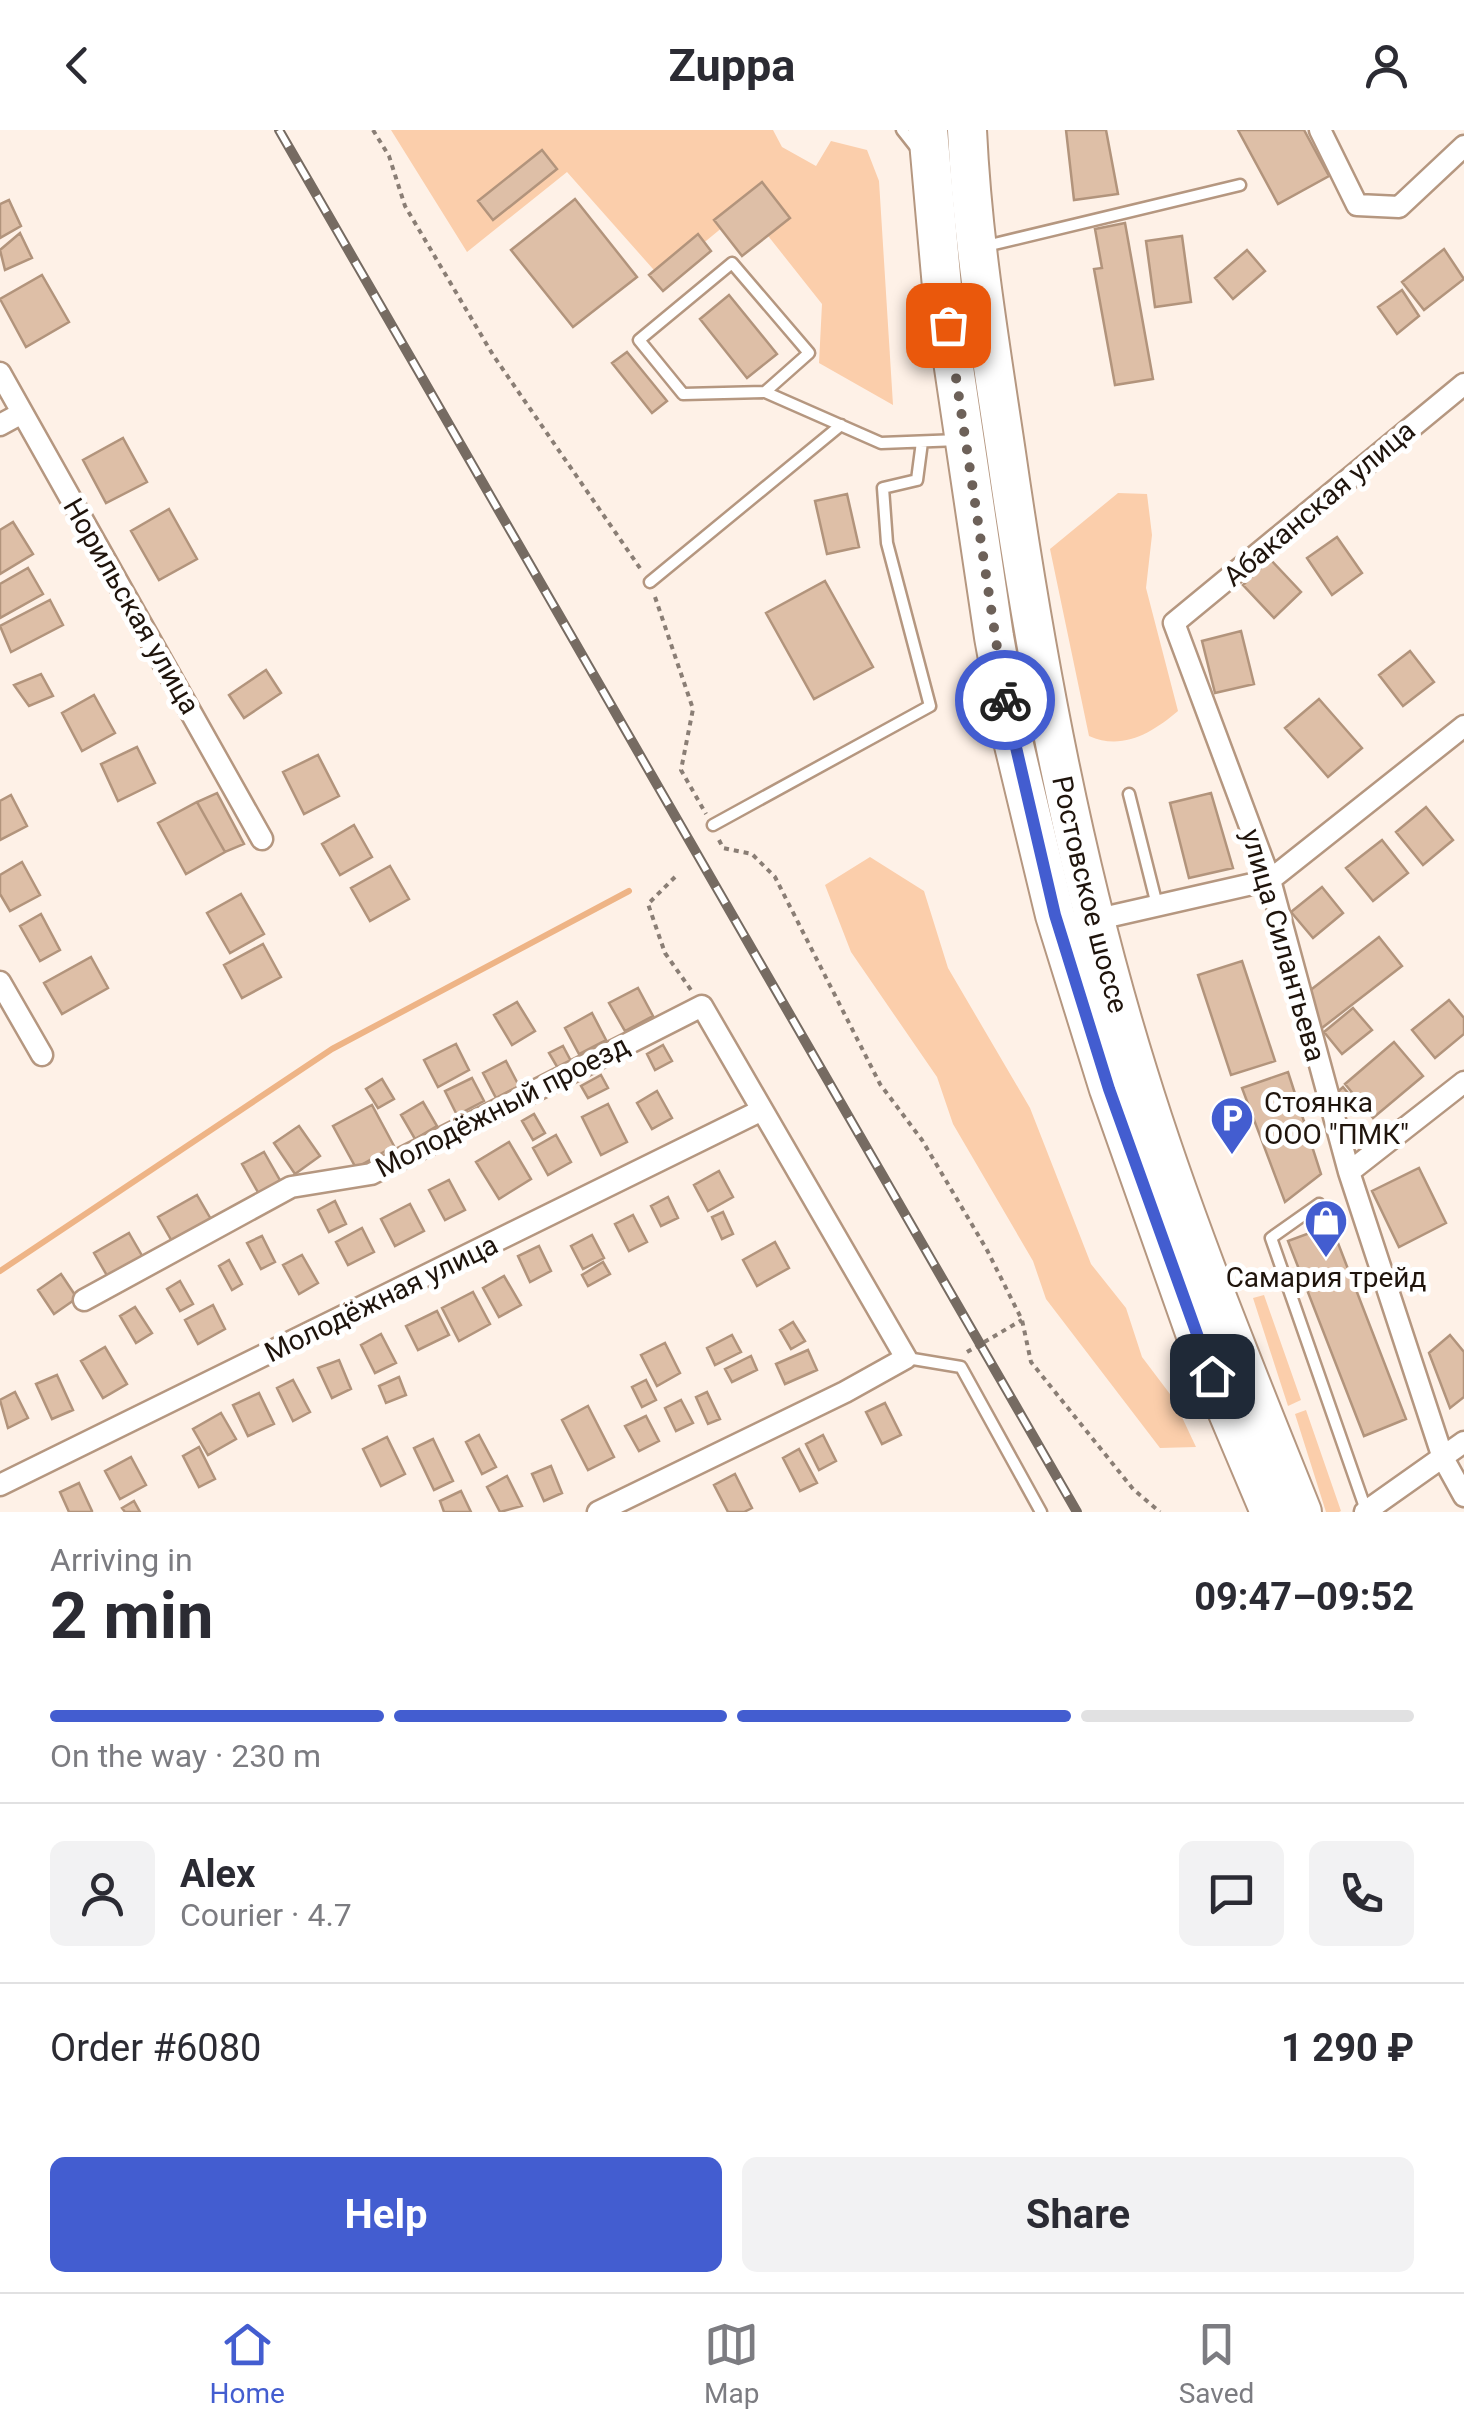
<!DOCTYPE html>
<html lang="en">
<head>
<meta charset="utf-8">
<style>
  :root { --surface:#fff; --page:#f2f2f3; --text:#2b2b33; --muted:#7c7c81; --line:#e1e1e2; --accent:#435dd0 }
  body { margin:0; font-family:Roboto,sans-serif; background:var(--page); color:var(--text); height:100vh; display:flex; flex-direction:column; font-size:38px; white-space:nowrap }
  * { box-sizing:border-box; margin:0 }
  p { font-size:32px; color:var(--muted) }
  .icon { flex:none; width:55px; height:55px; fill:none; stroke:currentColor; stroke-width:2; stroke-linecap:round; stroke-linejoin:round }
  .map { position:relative; height:1382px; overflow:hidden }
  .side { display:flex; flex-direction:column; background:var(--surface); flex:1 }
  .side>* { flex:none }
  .pin { position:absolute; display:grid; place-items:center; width:85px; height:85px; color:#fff; margin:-42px; border-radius:20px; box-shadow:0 5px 15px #0006 }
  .courier { position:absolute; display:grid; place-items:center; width:100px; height:100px; margin:-50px; border:8px solid #435dd0; border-radius:50%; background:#fff; color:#222; box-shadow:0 2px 12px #0007 }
  .head em { font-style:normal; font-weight:700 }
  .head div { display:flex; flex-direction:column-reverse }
  .head { display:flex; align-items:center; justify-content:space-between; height:170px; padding:0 50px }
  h1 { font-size:65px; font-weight:700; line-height:75px }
  .bar { display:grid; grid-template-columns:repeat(4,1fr); gap:15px 10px; align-content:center; height:120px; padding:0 50px }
  .bar i { height:12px; border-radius:8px; background:var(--line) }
  .bar .active { background:var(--accent) }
  .bar p { grid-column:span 4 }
  .line { display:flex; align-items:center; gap:25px; padding:0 50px; border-top:2px solid var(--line) }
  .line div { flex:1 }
  .round { display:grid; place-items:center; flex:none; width:105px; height:105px; border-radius:15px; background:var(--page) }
  .action { display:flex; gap:20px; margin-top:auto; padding:20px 50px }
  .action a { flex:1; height:115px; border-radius:15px; background:var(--accent); color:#fff; font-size:40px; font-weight:700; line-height:115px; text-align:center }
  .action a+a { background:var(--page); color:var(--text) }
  header { display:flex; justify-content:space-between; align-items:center; height:130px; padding:0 50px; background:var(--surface); font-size:45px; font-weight:700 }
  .tab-bar { display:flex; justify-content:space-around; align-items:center; height:140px; border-top:2px solid var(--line); background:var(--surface); font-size:28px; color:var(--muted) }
  .tab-bar a { display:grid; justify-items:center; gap:5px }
  .tab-bar .active { color:var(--accent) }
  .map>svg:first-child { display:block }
  .green { fill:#fbceab }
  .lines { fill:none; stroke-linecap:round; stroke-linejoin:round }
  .stream { stroke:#eeb486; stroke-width:6 }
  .building { fill:#debfa7; stroke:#b2947c; stroke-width:2.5 }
  .lane-casing { stroke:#b59780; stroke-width:15 }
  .street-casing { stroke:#b59780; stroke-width:25 }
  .highway-casing { stroke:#b59780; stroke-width:42 }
  .path { stroke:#8a7e75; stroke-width:4; stroke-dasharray:5 5; stroke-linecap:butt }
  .lane { stroke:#fff; stroke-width:10 }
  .street { stroke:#fff; stroke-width:20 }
  .highway { stroke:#fff; stroke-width:38 }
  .rail-casing { stroke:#766b62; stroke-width:10 }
  .rail { stroke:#fff; stroke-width:6; stroke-dasharray:19; stroke-linecap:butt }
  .done { stroke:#6d6159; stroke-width:10; stroke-dasharray:0 18 }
  .route { stroke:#435dd0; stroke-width:12 }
  .labels { text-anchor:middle; stroke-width:10; stroke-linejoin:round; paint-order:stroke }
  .street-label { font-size:28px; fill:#1f140c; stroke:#fff }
  .poi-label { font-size:28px; fill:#1f140c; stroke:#fff; text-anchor:start }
</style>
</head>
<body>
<header><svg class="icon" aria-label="back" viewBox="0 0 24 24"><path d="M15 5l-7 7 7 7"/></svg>Zuppa<svg class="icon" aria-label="person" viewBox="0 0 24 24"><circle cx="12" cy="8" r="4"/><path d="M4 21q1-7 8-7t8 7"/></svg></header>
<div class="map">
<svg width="1464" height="1382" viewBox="0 0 1464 1382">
  <rect width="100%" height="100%" fill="#fef1e7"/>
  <!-- green -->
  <path class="green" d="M391,0H773L782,17L816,36L831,11L867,20L879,51L893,275L819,233L822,174L746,78L661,148L567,42L467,122Z
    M1118,363L1147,364L1152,405L1146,458L1178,581C1152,603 1122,621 1089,606L1050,419Z
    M870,727L924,761L948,838L1030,978L1091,1134L1126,1178L1142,1227L1173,1268L1196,1317L1160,1318L1046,1169L1033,1131L953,994L937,947L851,822L825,755Z
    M1264,1165L1301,1270L1288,1276L1253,1168Z
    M1306,1280L1341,1381L1339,1382H1326L1295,1284Z"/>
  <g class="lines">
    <!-- stream -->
    <path class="stream" d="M0,1141L332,919L629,761"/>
  </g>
  <!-- building -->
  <path class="building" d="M1066,0H1106L1118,64L1074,70Z
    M1238,0H1304L1329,46L1278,74Z
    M542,20L557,39L493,90L478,71Z
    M762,52L790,88L742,126L714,90Z
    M575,69L637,147L573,197L511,120Z
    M9,70L21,96L0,108V74Z
    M1125,93L1153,249L1115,255L1094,139L1102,138L1095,99Z
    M20,103L32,128L5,140L0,120Z
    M698,104L711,121L663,161L649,145Z
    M1182,106L1191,172L1155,177L1146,111Z
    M1444,119L1464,149L1424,180L1402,152Z
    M1247,120L1265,141L1233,169L1215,148Z
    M42,145L69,192L26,217L0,169Z
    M1402,160L1419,186L1397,204L1378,177Z
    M729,165L777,224L747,248L700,189Z
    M627,222L667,271L652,283L612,233Z
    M123,308L147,352L106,373L83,330Z
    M847,364L859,417L827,424L815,371Z
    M169,379L197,429L159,450L131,401Z
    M13,392L33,424L0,444V400Z
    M1337,407L1362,443L1332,465L1307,428Z
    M1270,429L1301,462L1274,488L1243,455Z
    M28,438L43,464L0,488V454Z
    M825,451L873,537L814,569L766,483Z
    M50,470L63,495L11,522L0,496Z
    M1241,501L1254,554L1215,563L1202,511Z
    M1410,521L1434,552L1403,576L1379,545Z
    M266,540L281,563L244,588L229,565Z
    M41,544L53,566L29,576L14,555Z
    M94,565L115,603L82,621L62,583Z
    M1319,569L1362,618L1328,647L1285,598Z
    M137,617L155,653L118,671L101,634Z
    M318,625L339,666L304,684L283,642Z
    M217,663L244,714L225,722L197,672Z
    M1211,663L1233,738L1189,748L1170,673Z
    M11,665L27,696L0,710V671Z
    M197,672L225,722L186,744L158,693Z
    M1426,677L1453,710L1423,735L1396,702Z
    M354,695L372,727L340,745L322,714Z
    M1382,710L1408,743L1373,771L1346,738Z
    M22,732L40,765L10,781L0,764V745Z
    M390,736L409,769L370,791L351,758Z
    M1322,757L1343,783L1313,808L1291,782Z
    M241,764L264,804L230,823L207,783Z
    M41,784L60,820L40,831L20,796Z
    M1379,807L1402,836L1318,901L1308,862Z
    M263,814L281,847L242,868L224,835Z
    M91,827L108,858L62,884L44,853Z
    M1242,831L1275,931L1231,945L1198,845Z
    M638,858L653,886L625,901L609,873Z
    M1449,870L1464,888V904L1435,928L1412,900Z
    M517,872L535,901L512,915L494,885Z
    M1353,878L1372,900L1342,924L1324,902Z
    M592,883L606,910L579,924L565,898Z
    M1394,912L1423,946L1373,988L1345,954Z
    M456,914L469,940L438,957L424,930Z
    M663,915L672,931L655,940L647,924Z
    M563,916L572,933L559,940L549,923Z
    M506,931L519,956L496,968L483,943Z
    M1288,942L1321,1044L1285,1072L1242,958Z
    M601,945L608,958L588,968L581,956Z
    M472,948L484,971L457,985L445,961Z
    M382,949L394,969L378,978L366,959Z
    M1343,957L1358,975L1338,993L1331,968Z
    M657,961L672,988L652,999L637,973Z
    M423,972L437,996L415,1009L401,985Z
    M608,974L627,1012L601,1025L582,987Z
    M372,975L394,1016L356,1038L333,996Z
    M534,984L545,1003L533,1010L522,991Z
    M299,996L320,1026L295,1044L274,1013Z
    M556,1005L571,1032L548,1045L533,1018Z
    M509,1012L531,1049L499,1069L476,1032Z
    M264,1022L281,1052L259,1064L242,1034Z
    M1419,1038L1446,1093L1399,1117L1372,1061Z
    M719,1041L733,1067L708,1081L694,1055Z
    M449,1050L465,1080L445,1090L429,1060Z
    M197,1065L212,1091L173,1113L158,1087Z
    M668,1067L678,1088L661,1096L651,1076Z
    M335,1071L346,1094L329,1102L318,1080Z
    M410,1074L424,1101L395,1116L381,1089Z
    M723,1082L733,1104L722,1109L712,1087Z
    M633,1085L647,1112L629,1121L615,1094Z
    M1331,1095L1406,1289L1364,1306L1288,1111Z
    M362,1098L374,1122L348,1135L336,1112Z
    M129,1103L144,1129L109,1149L94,1123Z
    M592,1105L604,1128L583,1139L571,1116Z
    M262,1106L275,1132L261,1139L247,1113Z
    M775,1112L789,1138L757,1156L743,1130Z
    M539,1116L551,1141L530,1152L518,1126Z
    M302,1125L318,1153L299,1164L283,1135Z
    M229,1130L242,1154L232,1160L219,1136Z
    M603,1132L610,1144L588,1156L582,1145Z
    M61,1144L77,1168L54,1184L38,1160Z
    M504,1146L521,1175L499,1187L483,1158Z
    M180,1151L193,1174L180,1181L167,1159Z
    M473,1162L490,1194L459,1211L442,1178Z
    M213,1175L225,1199L198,1214L185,1190Z
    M135,1177L152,1203L136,1213L120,1186Z
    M437,1181L449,1205L418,1220L406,1196Z
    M793,1192L805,1211L791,1219L780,1200Z
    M381,1204L396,1233L375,1243L361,1215Z
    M732,1205L741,1222L715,1235L707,1218Z
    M1450,1205L1464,1222V1267L1450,1278L1429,1223Z
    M665,1213L680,1243L657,1256L641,1225Z
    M105,1217L127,1254L103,1268L81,1231Z
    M808,1220L817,1240L785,1254L776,1234Z
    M751,1226L757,1240L732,1252L725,1239Z
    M339,1230L351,1259L332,1268L318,1238Z
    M57,1245L73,1280L52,1289L36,1254Z
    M399,1247L406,1265L386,1273L379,1256Z
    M293,1250L310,1282L293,1291L277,1258Z
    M646,1250L656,1270L642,1277L632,1257Z
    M15,1262L28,1288L8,1298L0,1270Z
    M707,1262L720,1289L708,1294L696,1267Z
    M259,1263L274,1294L248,1306L233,1275Z
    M681,1270L693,1293L676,1301L665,1278Z
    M885,1273L901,1305L882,1314L866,1282Z
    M588,1276L614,1327L588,1340L562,1290Z
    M221,1283L236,1309L208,1325L193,1299Z
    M646,1286L659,1311L639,1321L625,1296Z
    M479,1305L496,1337L482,1344L466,1312Z
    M823,1305L836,1331L819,1340L806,1314Z
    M387,1307L405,1344L381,1356L363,1319Z
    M433,1309L453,1351L434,1360L414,1318Z
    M199,1317L215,1349L199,1357L183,1326Z
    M799,1319L817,1353L800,1361L783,1328Z
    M131,1327L146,1355L120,1369L105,1341Z
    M551,1336L562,1363L544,1371L532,1344Z
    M735,1344L752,1378L744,1382H728L714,1355Z
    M507,1346L522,1376L500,1382L487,1357Z
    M79,1353L92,1381L91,1382H69L60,1362Z
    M461,1361L471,1382H444L440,1371Z
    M134,1371L140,1382H125L122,1378Z"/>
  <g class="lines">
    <!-- lane casing -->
    <g class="lane-casing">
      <path id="lane" d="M902,0L917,19
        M986,116L1240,55
        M732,133L809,223L765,262L683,264L639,210Z
        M765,262L881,313L959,310
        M650,452L841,295
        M1129,664L1157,775
        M713,695L930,576L887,413L883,358L917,350L922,312
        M1319,1074L1271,1108L1366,1380
        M907,1228L961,1237L1041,1382"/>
    </g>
    <!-- street casing -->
    <g class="street-casing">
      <path id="street" d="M1320,0L1357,75L1399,77L1464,16
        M0,243L262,709
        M1464,254L1174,493L1270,750L1349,1042L1443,1328L1464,1366
        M0,295L22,283
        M1094,790L1270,750L1464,596
        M0,852L42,925
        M1349,1042L1464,952
        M84,1170L291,1057L371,1044L702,876L906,1228L845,1262L598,1382
        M0,1355L762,980
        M1365,1382L1464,1312"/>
    </g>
    <!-- highway casing -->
    <g class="highway-casing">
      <g id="highway">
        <path d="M928,0L942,157L994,507L1013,611L1055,785L1109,959L1199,1214L1270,1382"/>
        <path id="s1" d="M967,0C972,109 990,215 1006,323C1036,532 1075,741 1138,943C1184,1092 1244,1237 1302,1382"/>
      </g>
    </g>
    <!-- path -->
    <path class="path" d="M373,0L389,26L405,76L493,225L642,441
      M655,467L693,579L681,640L706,684
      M719,710L723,718L752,724L775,747L880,954L922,1010L987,1120L1022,1190L1031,1232L1133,1359L1160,1382
      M675,747L648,774L665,823L691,860
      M967,1222L1022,1190"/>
    <!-- lane -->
    <use href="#lane" class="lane"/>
    <!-- street -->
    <use href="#street" class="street"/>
    <!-- highway -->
    <use href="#highway" class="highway"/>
    <!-- rail casing -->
    <g class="rail-casing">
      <path id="rail" d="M279,0L1077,1382"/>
    </g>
    <!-- rail -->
    <use href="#rail" class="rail"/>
  </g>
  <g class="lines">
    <!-- done -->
    <path class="done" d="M948,195L1005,570"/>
    <!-- route -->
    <path class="route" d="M1005,570L1055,785L1109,959L1212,1246"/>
  </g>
  <!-- icons -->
  <defs>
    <g id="parking-pin" transform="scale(2.25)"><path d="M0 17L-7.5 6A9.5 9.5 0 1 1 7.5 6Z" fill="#435dd0" stroke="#fff"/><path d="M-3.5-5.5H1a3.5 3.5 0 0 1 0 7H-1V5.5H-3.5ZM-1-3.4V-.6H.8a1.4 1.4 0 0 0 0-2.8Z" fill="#fff"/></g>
    <g id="shop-pin" transform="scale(2.25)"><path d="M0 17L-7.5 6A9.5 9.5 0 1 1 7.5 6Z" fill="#435dd0" stroke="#fff"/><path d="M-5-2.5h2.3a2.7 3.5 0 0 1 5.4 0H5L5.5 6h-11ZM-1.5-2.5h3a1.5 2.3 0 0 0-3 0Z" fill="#fff"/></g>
  </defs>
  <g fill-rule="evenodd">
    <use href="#parking-pin" x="1232" y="988"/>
    <use href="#shop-pin" x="1326" y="1091"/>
  </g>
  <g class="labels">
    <!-- street labels -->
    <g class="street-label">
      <text transform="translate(1319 373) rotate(-40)" y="10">Абаканская улица</text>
      <text transform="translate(132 476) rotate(60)" y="10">Норильская улица</text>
      <text dy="10" stroke="none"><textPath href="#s1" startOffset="775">Ростовское шоссе</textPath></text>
      <text transform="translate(1284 815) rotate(74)" y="10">улица Силантьева</text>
      <text transform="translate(502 976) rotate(-27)" y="10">Молодёжный проезд</text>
      <text transform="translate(381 1168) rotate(-26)" y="10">Молодёжная улица</text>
    </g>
    <!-- poi labels -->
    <g class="poi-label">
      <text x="1264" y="982">Стоянка<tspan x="1264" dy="32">ООО "ПМК"</tspan></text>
      <text x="1326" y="1157" text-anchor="middle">Самария трейд</text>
    </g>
  </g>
</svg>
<div class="pin" style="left:948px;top:195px;background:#ea580c"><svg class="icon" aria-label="bag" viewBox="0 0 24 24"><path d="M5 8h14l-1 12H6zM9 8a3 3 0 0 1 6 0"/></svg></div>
<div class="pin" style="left:1212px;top:1246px;background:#1f2937"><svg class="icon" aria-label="home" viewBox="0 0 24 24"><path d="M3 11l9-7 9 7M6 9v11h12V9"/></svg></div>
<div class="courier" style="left:1005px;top:570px"><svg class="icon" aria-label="bike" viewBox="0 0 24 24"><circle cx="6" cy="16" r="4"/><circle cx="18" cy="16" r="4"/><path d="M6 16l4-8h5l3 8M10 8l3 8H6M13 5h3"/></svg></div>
</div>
<section class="side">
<div class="head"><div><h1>2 min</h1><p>Arriving in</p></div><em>09:47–09:52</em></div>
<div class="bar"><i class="active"></i><i class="active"></i><i class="active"></i><i></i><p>On the way · 230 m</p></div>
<div class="line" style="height:180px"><a class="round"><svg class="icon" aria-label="person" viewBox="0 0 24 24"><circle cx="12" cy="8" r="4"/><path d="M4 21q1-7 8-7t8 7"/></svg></a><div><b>Alex</b><p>Courier · 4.7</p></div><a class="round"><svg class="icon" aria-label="chat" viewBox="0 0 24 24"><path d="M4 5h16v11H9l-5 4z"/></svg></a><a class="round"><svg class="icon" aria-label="phone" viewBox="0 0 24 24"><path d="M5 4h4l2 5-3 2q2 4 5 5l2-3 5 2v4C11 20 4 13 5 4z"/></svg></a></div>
<div class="line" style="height:130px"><div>Order #6080</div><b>1 290 ₽</b></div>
<div class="action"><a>Help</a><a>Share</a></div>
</section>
<nav class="tab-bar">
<a class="active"><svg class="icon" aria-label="home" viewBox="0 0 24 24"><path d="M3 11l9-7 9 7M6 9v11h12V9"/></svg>Home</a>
<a><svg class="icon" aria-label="map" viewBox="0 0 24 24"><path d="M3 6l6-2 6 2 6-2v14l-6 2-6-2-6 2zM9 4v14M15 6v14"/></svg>Map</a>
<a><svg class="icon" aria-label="saved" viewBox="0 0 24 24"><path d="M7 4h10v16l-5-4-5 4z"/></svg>Saved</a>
</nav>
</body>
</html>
